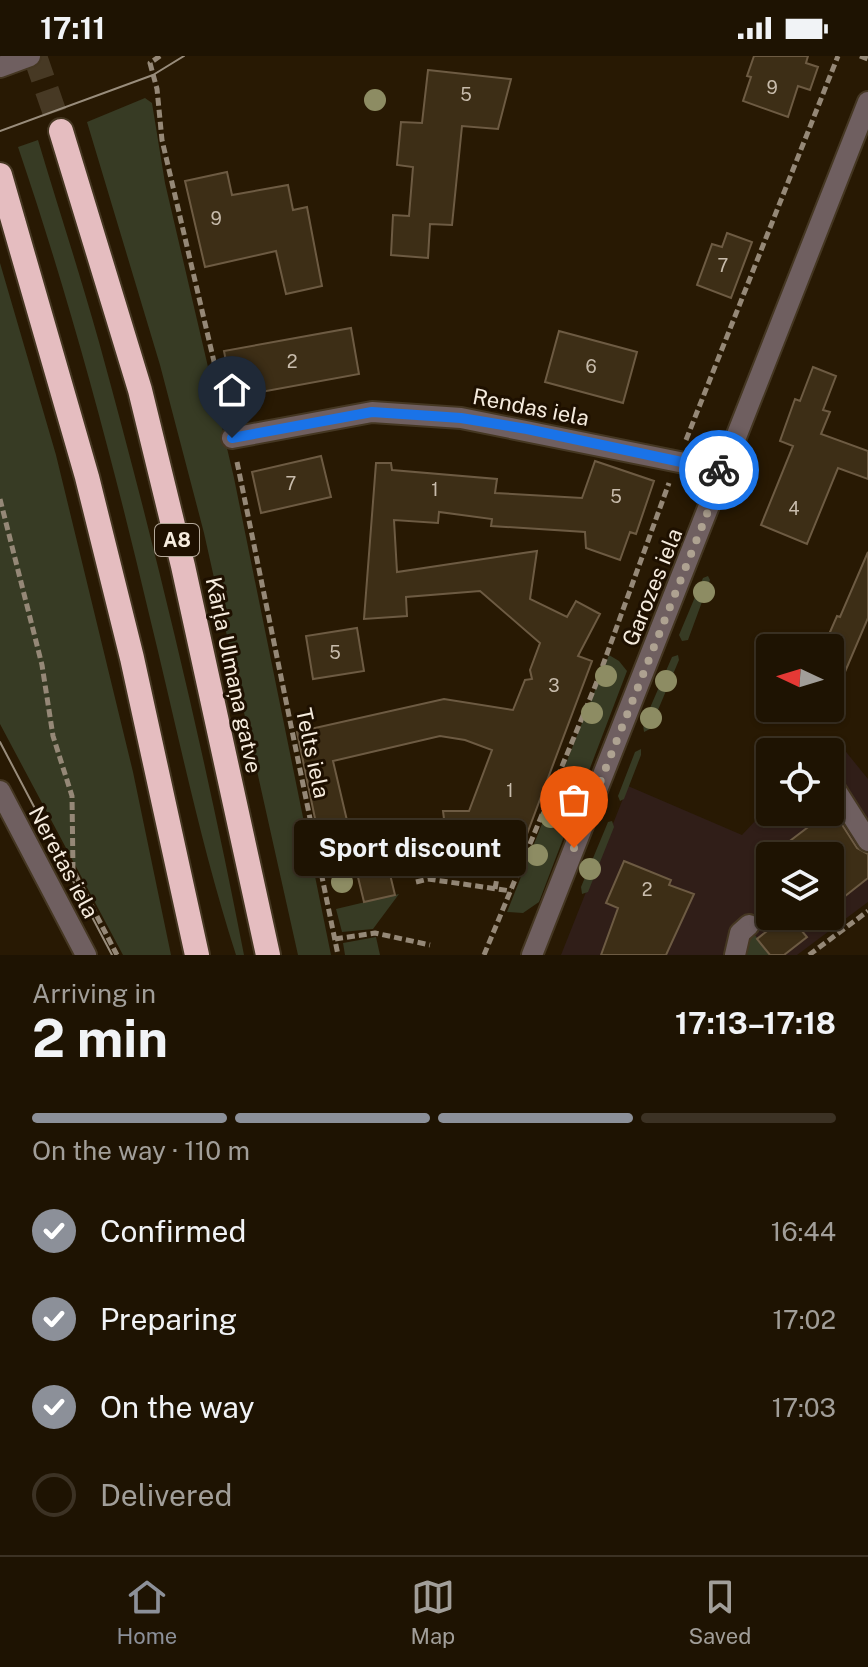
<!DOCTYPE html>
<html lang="en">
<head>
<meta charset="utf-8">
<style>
  :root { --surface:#1e1302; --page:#2b2011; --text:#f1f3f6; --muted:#a19e99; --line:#3c3224; --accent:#8c9099 }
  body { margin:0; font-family:"Public Sans",sans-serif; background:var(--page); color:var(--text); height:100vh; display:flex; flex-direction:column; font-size:30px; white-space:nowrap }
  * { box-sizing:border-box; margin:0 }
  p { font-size:26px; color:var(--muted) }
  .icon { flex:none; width:44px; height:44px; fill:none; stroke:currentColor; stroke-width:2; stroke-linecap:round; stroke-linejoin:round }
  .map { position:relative; height:899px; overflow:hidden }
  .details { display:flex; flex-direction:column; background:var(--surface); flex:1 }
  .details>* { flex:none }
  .needle { width:52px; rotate:274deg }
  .fabs { position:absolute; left:756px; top:578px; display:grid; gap:16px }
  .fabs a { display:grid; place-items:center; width:88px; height:88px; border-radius:8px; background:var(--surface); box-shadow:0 2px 6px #0004,0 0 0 2px var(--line); font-size:40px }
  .pin { position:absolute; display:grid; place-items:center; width:68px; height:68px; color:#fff; margin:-82px -34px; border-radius:50% 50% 50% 0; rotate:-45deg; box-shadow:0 0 8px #0007 }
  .pin .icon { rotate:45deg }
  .courier { position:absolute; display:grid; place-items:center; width:80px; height:80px; margin:-40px; border:6px solid #1a73e8; border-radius:50%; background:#fff; color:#222; box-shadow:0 2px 10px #0007 }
  .bubble { position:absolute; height:56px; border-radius:8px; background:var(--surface); box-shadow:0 2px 6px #0004,0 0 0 2px var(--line); font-size:26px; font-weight:700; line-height:56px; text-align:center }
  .headline em { font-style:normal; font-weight:700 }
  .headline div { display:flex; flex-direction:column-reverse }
  .headline { display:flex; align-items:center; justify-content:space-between; height:136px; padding:0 32px }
  h1 { font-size:52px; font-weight:700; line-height:60px }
  .bar { display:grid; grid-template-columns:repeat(4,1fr); gap:12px 8px; align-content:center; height:96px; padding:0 32px }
  .bar i { height:10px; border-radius:6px; background:var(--line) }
  .bar .current { background:var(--accent) }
  .bar p { grid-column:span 4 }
  ol { padding:0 32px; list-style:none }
  li { display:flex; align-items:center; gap:24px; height:88px }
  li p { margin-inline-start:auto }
  li .icon { padding:8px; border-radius:50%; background:var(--accent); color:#fff; stroke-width:4 }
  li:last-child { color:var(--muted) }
  li i { width:44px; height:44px; border:4px solid var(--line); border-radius:50% }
  .status { display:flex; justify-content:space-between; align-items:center; height:56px; padding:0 40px; background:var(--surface); direction:ltr }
  .status svg { height:22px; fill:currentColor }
  .tabs { display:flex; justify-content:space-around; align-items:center; height:112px; border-top:2px solid var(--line); background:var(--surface); font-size:22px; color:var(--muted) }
  .tabs a { display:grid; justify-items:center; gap:4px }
  .tabs .current { color:var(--accent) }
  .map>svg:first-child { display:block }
  .commercial { fill:#301e18; fill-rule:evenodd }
  .green { fill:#373b24 }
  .building { fill:#3d2e16; stroke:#6d5b43; stroke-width:2 }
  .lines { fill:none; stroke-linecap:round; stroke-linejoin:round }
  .highway-tunnel { stroke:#473924; stroke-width:24; stroke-dasharray:24 12; stroke-linecap:butt }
  .minor-casing { stroke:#453722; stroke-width:24 }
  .highway-casing { stroke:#453722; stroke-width:28 }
  .path { stroke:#958877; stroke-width:5; stroke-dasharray:8 4; stroke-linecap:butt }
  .minor { stroke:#6f5f60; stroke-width:20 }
  .highway { stroke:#e5bdc0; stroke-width:24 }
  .tram { stroke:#998d7c; stroke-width:2 }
  .tree { fill:#8d8c63 }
  .done { stroke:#aea291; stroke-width:8; stroke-dasharray:0 14.4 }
  .route { stroke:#1a73e8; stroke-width:10 }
  .labels { text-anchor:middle; stroke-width:6; stroke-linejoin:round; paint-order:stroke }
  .number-label { font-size:18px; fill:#c8bcac }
  .shield { fill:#1e1000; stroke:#b5aa9b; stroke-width:2 }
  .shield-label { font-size:20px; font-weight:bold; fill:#f6ecde }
  .street-label { font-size:22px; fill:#f6ecde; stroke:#1e1000 }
</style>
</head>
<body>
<div class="status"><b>17:11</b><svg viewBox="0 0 49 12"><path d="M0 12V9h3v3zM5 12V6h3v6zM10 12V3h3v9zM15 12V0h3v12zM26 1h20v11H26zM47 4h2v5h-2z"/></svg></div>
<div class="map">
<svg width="868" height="899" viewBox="0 0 868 899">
  <rect width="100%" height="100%" fill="#281903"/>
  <!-- commercial -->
  <path class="commercial" d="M834,681L868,723V846L797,899H561L628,730L742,779L770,749V756H830V696H820ZM770,800H830V860H770Z"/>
  <!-- green -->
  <path class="green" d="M145,42L152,47L165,127L234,422L331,899H298L204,477L160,309L87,66Z
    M38,84C58,151 80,218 99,286C155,489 204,693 244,899H236C200,787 177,672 149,558C112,401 70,244 18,91Z
    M0,207L56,399L133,716L171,899H123L0,668Z
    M708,520L710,524L688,584L682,585L679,579L703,522Z
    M609,599L619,605L627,615L539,846L523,857L507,856Z
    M678,599L679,604L650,673L644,676L643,668L672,601Z
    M641,693V699L624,743L620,745L618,740L635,696Z
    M612,765L614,771L588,836L582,838L581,831L608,766Z
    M399,838L373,873L342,876L336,853Z
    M755,879L770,899H741L747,884Z
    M376,881L380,899H345L343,887Z"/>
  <!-- building -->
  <path class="building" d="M754,0H808L806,7L818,11L810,34L798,30L788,61L743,45L751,21L747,20Z
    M428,14L511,23L498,73L462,70L452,169L430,168L428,202L391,199L393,159L409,160L413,111L397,109L401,66L422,67Z
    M227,116L232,139L288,129L293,154L307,151L322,230L286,238L276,195L205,211L185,125Z
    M727,177L752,186L731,242L697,229L712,188L722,191Z
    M351,272L359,318L233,341L224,295Z
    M559,275L637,296L623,347L545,326Z
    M813,311L836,320L823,354L830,356L821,378L868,395V423L838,412L807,488L761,469L793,390L780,385L795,343L800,345Z
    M321,400L331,441L261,457L252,416Z
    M595,405L654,425L636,478L630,476L620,504L586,492L585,476L491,470L492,463L439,456L438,467L394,464L397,516L537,495L530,543L567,561L576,545L600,558L578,600L592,605L512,818L450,810L443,755H469L492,694L465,684L440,680L333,705L353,790L322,796L297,676L444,643L513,654L525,624L532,623L530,614L540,587L480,535L406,541L407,560L364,563L376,407H391L392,414L497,423L495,437L582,442Z
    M868,496V562L830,651V592H823L837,560L840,561Z
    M357,572L364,615L313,623L306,580Z
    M832,753L857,792L868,798V822L830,852V800H770Z
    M624,805L671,824L669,829L694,838L666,899H601L618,852L606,847Z
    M387,806L395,839L364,846L356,813Z
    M758,860H819L801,874L807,881L784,899H770L757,883L767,875Z"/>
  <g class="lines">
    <!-- highway-tunnel -->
    <path class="highway-tunnel" d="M35,0L61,75"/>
    <!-- minor casing -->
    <g class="minor-casing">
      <path id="minor" d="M0,11L30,0
        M232,382L372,356L461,362L724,415
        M830,725L868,785
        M0,735L86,899
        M532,899L868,46
        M735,899L740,877L749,869"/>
    </g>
    <!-- highway casing -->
    <g class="highway-casing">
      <path id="highway" d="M61,75L140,334L183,510L268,899
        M0,119L87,421L132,602L197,899"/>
    </g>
    <!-- path -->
    <path class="path" d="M160,0L150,7L157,33L162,84L227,361
      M860,0L868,3
      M686,384L838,0
      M237,406L338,899
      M0,443L42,609L53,680L72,740L73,814L117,899
      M416,826L428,823L511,835
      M495,833L498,816
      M335,883L375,877L430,889
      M484,899L596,628L669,427
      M809,899L868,855"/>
    <!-- minor -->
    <use href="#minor" class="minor"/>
    <!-- highway -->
    <use href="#highway" class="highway"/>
    <!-- tram -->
    <path class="tram" d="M0,75L153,19L184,0
      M0,686L112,899"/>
  </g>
  <!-- trees -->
  <g class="tree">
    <circle cx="375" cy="44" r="11"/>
    <circle cx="704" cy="536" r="11"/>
    <circle cx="606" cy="620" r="11"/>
    <circle cx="666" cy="625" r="11"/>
    <circle cx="592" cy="657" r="11"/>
    <circle cx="651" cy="662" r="11"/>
    <circle cx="563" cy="725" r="11"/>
    <circle cx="551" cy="761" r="11"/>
    <circle cx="537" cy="799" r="11"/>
    <circle cx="590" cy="813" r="11"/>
    <circle cx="342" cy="826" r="11"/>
  </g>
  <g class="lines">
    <!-- done -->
    <path class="done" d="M574,792L724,415L719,414"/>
    <!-- route -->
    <path class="route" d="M232,382L372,356L432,360L461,362L527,373L719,414"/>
  </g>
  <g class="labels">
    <!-- number labels -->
    <g class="number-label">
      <text x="772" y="38">9</text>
      <text x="466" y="45">5</text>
      <text x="216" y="169">9</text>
      <text x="723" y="216">7</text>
      <text x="292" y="312">2</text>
      <text x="591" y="317">6</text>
      <text x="291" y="434">7</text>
      <text x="435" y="440">1</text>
      <text x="616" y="447">5</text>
      <text x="794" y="459">4</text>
      <text x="335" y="603">5</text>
      <text x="554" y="636">3</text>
      <text x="510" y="741">1</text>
      <text x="647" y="840">2</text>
    </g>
    <!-- shield labels -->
    <rect class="shield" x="155" y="468" width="44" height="32" rx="6"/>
    <g class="shield-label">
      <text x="177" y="491">A8</text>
    </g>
    <!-- street labels -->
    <g class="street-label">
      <text transform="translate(531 351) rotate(11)" y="8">Rendas iela</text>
      <text transform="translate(652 531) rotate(-68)" y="8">Garozes iela</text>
      <text transform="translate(234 619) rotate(78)" y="8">Kārļa Ulmaņa gatve</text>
      <text transform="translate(313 697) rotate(78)" y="8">Telts iela</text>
      <text transform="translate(64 806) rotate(62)" y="8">Neretas iela</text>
    </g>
  </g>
</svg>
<div class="fabs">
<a><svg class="needle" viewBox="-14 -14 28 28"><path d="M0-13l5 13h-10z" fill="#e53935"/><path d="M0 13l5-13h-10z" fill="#a19e99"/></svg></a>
<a><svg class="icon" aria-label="locate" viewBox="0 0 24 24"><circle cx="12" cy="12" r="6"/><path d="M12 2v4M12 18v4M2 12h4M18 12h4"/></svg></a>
<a><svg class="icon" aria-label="layers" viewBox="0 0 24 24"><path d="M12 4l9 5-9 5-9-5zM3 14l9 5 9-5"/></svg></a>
</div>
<div class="pin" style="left:574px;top:792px;background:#ea580c"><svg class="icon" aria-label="bag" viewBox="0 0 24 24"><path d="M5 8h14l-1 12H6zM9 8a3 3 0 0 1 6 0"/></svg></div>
<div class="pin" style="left:232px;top:382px;background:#1f2937"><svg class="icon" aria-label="home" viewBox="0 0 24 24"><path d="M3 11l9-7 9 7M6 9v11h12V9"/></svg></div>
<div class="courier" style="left:719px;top:414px"><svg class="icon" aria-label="bike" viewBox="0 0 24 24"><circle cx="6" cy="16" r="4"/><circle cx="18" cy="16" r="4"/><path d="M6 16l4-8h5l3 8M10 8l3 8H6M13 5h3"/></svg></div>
<div class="bubble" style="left:294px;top:764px;width:232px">Sport discount</div>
</div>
<section class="details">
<div class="headline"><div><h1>2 min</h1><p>Arriving in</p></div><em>17:13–17:18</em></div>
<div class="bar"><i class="current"></i><i class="current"></i><i class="current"></i><i></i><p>On the way · 110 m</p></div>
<ol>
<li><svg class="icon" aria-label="check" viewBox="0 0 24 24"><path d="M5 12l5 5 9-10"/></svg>Confirmed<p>16:44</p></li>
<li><svg class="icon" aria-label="check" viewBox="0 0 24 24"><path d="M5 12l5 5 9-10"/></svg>Preparing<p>17:02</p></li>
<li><svg class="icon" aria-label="check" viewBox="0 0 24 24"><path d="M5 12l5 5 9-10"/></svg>On the way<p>17:03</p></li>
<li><i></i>Delivered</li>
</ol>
</section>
<nav class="tabs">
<a class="current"><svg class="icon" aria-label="home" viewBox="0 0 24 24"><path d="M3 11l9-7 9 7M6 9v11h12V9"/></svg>Home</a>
<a><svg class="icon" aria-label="map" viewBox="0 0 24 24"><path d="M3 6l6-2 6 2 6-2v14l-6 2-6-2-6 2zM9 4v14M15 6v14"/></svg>Map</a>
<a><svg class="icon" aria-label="saved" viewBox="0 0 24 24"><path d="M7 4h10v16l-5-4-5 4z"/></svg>Saved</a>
</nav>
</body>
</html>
